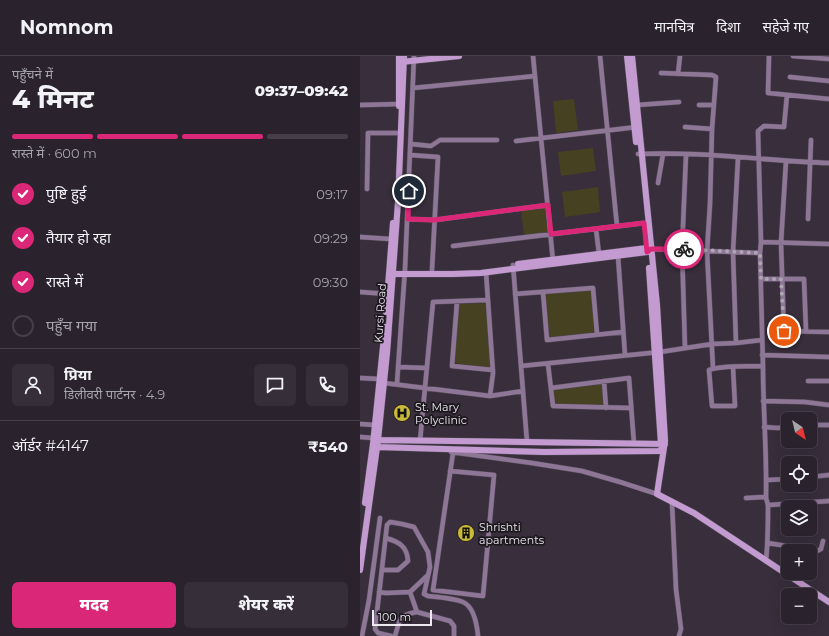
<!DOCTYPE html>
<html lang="hi">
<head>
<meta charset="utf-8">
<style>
  :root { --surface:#2a222d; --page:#362f39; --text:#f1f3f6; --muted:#a5a4aa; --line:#463f49; --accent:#db2777 }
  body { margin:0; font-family:Montserrat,"Noto Sans Devanagari",sans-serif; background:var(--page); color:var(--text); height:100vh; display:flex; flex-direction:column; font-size:15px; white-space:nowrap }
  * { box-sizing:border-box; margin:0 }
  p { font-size:13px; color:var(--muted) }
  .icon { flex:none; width:22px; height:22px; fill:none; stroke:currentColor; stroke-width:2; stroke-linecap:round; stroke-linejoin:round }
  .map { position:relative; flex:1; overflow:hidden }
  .side { display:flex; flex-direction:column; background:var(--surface); width:360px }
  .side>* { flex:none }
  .needle { width:26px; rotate:145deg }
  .tools { position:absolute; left:421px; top:356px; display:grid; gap:8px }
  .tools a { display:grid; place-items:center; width:36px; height:36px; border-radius:6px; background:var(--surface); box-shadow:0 4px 16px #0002,0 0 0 1px var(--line); font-size:20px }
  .scale { position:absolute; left:12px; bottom:10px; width:60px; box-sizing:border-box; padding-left:4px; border:2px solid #eee8f1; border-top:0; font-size:11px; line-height:14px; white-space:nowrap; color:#eee8f1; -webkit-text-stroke:3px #1c181e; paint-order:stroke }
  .pin { position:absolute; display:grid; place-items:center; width:34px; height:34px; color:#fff; margin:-17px; border:2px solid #fff; border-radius:50%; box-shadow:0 1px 4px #0007 }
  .courier { position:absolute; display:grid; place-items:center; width:40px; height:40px; margin:-20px; border:3px solid #db2777; border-radius:50%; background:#fff; color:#222; box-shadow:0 1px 5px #0007 }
  .overview em { font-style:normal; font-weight:800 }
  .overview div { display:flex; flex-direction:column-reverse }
  .overview { display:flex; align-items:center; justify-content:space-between; height:68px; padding:0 12px }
  h1 { font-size:26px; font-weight:800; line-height:30px }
  .bar { display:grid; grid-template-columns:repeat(4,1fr); gap:6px 4px; align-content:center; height:48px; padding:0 12px }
  .bar i { height:5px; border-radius:3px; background:var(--line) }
  .bar .current { background:var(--accent) }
  .bar p { grid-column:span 4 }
  .line { display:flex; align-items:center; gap:10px; padding:0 12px; border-top:1px solid var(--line) }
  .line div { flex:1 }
  .round { display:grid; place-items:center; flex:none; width:42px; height:42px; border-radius:6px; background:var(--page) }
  ol { padding:0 12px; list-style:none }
  li { display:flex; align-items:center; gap:12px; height:44px }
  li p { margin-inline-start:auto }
  li .icon { padding:4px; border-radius:50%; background:var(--accent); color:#fff; stroke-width:4 }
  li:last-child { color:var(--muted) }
  li i { width:22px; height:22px; border:2px solid var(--line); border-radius:50% }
  .primary-button { display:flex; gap:8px; margin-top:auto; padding:8px 12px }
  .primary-button a { flex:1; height:46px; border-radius:6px; background:var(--accent); color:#fff; font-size:16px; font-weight:800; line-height:46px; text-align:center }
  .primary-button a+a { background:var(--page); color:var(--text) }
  header { display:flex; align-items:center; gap:24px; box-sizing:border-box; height:56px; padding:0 20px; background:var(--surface); border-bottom:1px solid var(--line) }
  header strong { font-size:19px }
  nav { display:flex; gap:22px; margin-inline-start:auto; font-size:14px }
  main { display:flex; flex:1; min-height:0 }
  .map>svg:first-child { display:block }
  .green { fill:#464120 }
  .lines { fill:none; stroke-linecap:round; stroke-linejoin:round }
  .street-casing { stroke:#554c59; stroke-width:5.5 }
  .secondary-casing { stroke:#554c59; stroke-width:7 }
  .street { stroke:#8e7697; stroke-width:4.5 }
  .secondary { stroke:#c39bd1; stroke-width:6 }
  .done { stroke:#aea7b2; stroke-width:4; stroke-dasharray:0 7.2 }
  .route { stroke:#db2777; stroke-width:5 }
  .labels { text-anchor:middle; stroke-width:3.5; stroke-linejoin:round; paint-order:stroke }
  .street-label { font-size:11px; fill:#eee8f1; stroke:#1c181e }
  .poi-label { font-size:11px; fill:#eee8f1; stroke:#1c181e; text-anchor:start }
</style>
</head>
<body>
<header>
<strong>Nomnom</strong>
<nav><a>मानचित्र</a><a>दिशा</a><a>सहेजे गए</a></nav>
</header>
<main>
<section class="side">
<div class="overview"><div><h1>4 मिनट</h1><p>पहुँचने में</p></div><em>09:37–09:42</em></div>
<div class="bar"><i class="current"></i><i class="current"></i><i class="current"></i><i></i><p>रास्ते में · 600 m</p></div>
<ol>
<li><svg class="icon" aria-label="check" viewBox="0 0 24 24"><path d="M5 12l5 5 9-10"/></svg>पुष्टि हुई<p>09:17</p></li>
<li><svg class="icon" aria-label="check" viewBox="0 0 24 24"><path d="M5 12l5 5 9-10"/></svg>तैयार हो रहा<p>09:29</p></li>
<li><svg class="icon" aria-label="check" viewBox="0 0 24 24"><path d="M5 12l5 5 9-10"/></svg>रास्ते में<p>09:30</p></li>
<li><i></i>पहुँच गया</li>
</ol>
<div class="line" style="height:72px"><a class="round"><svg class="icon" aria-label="person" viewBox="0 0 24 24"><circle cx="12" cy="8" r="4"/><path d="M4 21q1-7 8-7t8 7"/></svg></a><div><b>प्रिया</b><p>डिलीवरी पार्टनर · 4.9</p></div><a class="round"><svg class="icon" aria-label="chat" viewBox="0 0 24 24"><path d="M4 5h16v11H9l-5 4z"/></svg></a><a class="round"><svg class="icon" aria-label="phone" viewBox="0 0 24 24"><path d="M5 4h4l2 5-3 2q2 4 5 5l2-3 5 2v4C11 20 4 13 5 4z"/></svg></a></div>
<div class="line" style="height:52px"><div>ऑर्डर #4147</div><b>₹540</b></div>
<div class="primary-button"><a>मदद</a><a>शेयर करें</a></div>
</section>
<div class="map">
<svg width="469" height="580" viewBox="0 0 469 580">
  <rect width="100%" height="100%" fill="#382e3c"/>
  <!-- green -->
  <path class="green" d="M214,43L218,74L196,77L193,45Z
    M233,92L236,115L201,120L198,96Z
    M238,131L240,156L205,161L202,136Z
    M185,152L188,177L164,180L161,155Z
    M232,234L234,277L188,282L185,238Z
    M126,247L131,312L94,307L99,248Z
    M242,328L243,350L195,348L193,334Z"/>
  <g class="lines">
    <!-- street casing -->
    <g class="street-casing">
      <path id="street" d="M173,0L193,205
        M240,0L257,170
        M409,0L408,37L469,43
        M433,0L469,3
        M301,17L352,19L356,21L352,73L350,148L347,195L353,312
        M318,18L320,0
        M430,21L469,25
        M53,32L175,20
        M0,49L41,48
        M277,49L319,46
        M339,49H354
        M325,71L352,73
        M156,85L277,71
        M51,88L71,90L80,84H137
        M278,98C341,95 405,105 469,107
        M50,99L78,101L72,214
        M426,105L421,187L424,275L469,276
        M298,127L303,98
        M7,133L8,77H37
        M47,163L75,164L188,149
        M448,163L451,84
        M236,173L239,198
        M0,181L31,183
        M401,186L398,75L404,70L424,71L427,39
        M93,190L284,167
        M291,193L400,197L401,186L469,188
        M258,200L265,299
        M153,209L167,386
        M126,216L133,317L130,340
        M401,223H444L446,275
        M0,236L28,238
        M183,236L187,284L263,276
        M155,238L233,232L237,278
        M97,246L92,310L133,314
        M376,287L402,284
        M325,292L322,193L326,99
        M402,299L469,301
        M188,308L193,350L271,352
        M161,310L300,296L352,288L376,287L373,196L378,102
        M403,310C403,353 407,397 406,441C406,444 408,447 408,450C408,468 408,486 406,504
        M38,311L67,312
        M373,311L375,350H352L349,314C364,309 386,311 403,310L400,197
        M0,322L20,323
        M244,325L246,352
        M448,325H469
        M24,327L130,340L163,335
        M37,327L45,213L54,0
        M191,332L269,322L274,388
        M403,345L445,346L469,349
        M0,368L15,369
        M450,369H469
        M404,371L418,372L428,370
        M0,381L13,382
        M60,385L73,246L128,244
        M91,396L172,407L222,415L260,426L297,438
        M90,415L134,419L123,540L73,534L93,397
        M450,421L469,419
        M407,424L428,423
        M386,442L406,441
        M312,447L316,533L321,573L319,580
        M409,449L469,445
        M408,487L457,495L461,493L463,485
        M22,514H38L48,505C47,490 39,486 26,482
        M19,536L26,537L50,536L68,519
        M50,536L57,556L90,565L94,570V580
        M2,580L9,544L20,462
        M31,580L18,577L15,573L27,469L30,466L42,468L54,471L68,496L70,511L64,538L68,540C78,541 94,542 103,546C114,551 117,569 118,580
        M35,580C40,564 38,559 57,556"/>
    </g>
    <!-- secondary casing -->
    <g class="secondary-casing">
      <path id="secondary" d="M267,0L276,86
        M272,0L297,249L305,385L297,438L334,457L469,546
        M41,6L99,0
        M39,50V0
        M158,208L287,192L291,193
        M289,212L301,388L303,390
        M29,218H93L121,217L287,196L291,193
        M26,256L33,167
        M303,392L299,395L184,396L17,391L13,388L18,384L305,388
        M5,447L13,388L25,271
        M0,514L18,384L27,297L38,146L44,0"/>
    </g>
    <!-- street -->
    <use href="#street" class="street"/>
    <!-- secondary -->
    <use href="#secondary" class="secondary"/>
  </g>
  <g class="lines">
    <!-- done -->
    <path class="done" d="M324,193L400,197L401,223H421L424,275"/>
    <!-- route -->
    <path class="route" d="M49,135L48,163L74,164L188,149L191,178L284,167L287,196L291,193H324"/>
  </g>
  <!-- icons -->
  <defs>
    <g id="hospital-disc" transform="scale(0.9)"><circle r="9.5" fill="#caba3a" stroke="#1c181e"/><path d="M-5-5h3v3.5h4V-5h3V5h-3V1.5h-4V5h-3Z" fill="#111"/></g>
    <g id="building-disc" transform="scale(0.9)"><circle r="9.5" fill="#caba3a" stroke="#1c181e"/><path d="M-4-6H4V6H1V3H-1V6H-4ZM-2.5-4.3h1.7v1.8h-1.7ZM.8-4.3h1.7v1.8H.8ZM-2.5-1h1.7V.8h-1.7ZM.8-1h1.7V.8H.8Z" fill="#111"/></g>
  </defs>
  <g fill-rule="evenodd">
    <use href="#hospital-disc" x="42" y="357"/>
    <use href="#building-disc" x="106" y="477"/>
  </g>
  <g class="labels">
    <!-- street labels -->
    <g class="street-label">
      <text transform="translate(20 257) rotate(-86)" y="4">Kursi Road</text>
    </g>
    <!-- poi labels -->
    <g class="poi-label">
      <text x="55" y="355">St. Mary<tspan x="55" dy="13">Polyclinic</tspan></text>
      <text x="119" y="475">Shrishti<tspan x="119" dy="13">apartments</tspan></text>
    </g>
  </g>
</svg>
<div class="tools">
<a><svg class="needle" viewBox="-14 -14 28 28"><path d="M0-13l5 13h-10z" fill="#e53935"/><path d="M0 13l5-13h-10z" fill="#a5a4aa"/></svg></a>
<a><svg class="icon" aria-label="locate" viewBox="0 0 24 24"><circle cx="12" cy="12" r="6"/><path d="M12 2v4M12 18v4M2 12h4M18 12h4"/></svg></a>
<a><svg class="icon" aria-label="layers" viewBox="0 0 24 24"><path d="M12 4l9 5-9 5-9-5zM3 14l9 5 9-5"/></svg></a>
<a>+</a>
<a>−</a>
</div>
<div class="scale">100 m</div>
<div class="pin" style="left:424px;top:275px;background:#ea580c"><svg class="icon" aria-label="bag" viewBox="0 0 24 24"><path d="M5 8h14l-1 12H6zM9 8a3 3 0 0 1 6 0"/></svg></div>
<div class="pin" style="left:49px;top:135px;background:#1f2937"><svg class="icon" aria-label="home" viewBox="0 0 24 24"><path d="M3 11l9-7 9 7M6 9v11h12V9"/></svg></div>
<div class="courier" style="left:324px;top:193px"><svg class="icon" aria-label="bike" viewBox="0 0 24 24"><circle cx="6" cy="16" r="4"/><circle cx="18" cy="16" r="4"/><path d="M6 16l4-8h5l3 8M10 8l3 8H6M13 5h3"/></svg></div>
</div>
</main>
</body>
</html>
